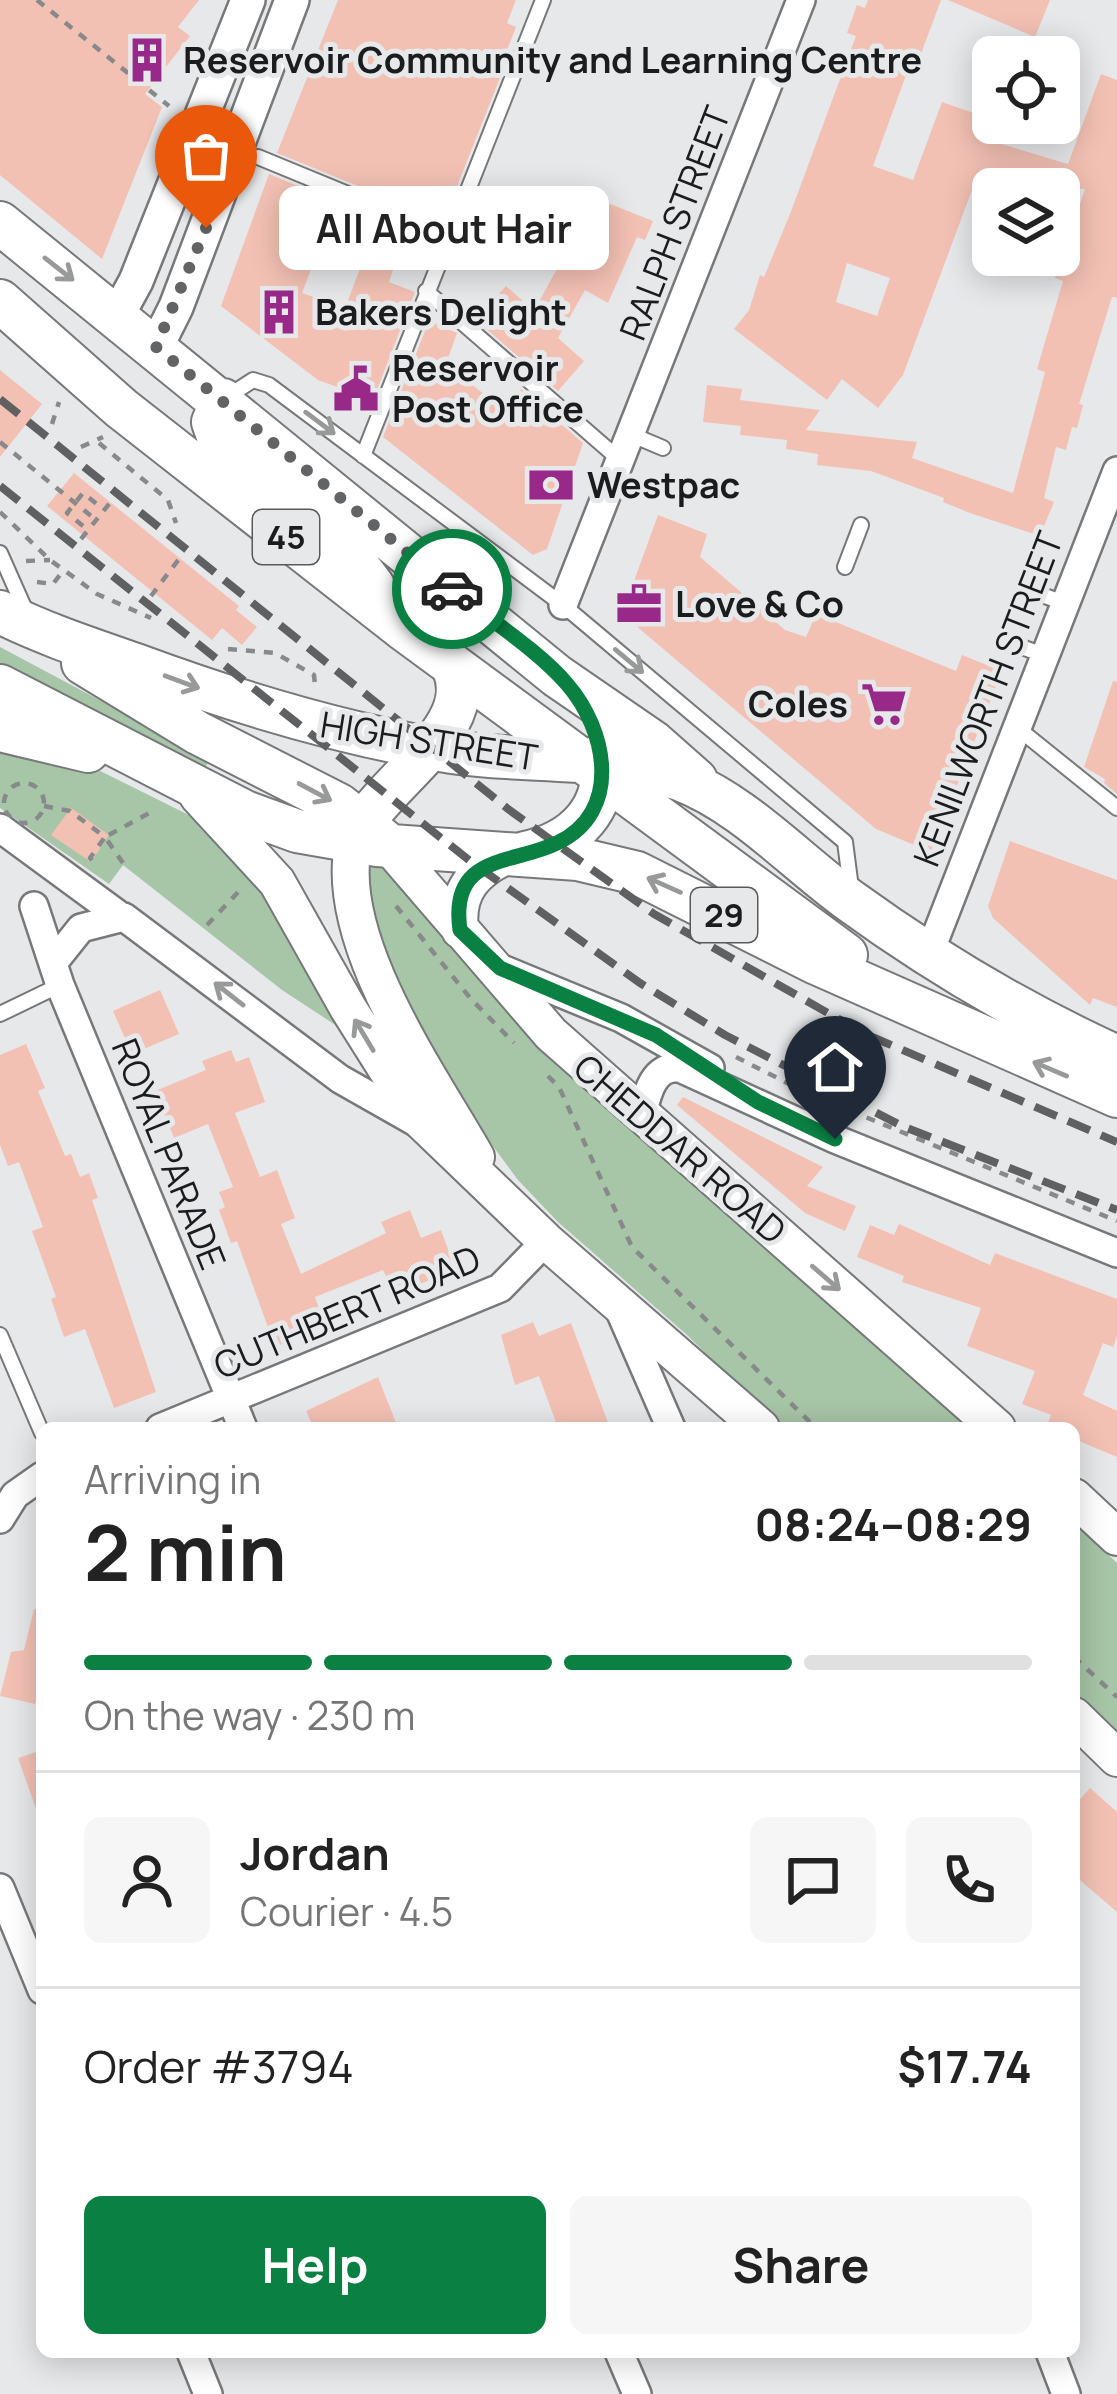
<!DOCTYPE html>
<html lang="en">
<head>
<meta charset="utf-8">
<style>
  :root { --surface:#fff; --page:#f6f6f6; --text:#222; --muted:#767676; --line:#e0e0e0; --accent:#0b8043 }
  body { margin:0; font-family:Manrope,sans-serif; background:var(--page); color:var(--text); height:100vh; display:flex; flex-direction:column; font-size:45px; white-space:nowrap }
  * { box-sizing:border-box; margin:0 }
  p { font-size:39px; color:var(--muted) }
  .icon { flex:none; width:66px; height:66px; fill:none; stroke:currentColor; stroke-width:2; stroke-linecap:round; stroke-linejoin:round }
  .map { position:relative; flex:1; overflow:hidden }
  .details { position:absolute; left:36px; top:1422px; width:1044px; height:936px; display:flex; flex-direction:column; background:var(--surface); border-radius:18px; box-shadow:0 6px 30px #0003 }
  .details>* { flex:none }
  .fabs { position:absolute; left:972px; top:36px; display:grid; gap:24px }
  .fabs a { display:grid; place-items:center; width:108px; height:108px; border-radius:18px; background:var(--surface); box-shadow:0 6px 30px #0003; font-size:60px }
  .pin { position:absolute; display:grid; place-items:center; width:102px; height:102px; color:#fff; margin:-123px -51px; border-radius:50% 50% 50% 0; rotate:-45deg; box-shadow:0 0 12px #0007 }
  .pin .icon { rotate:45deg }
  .courier { position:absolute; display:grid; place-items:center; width:120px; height:120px; margin:-60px; border:9px solid #0b8043; border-radius:50%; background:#fff; color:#222; box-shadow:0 3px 15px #0007 }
  .bubble { position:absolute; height:84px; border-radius:18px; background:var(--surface); box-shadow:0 6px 30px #0003; font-size:39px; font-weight:700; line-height:84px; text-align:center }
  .head em { font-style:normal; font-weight:700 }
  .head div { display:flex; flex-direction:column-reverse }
  .head { display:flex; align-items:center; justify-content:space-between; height:204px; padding:0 48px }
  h1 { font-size:78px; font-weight:700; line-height:90px }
  .bar { display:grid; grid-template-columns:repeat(4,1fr); gap:18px 12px; align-content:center; height:144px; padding:0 48px }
  .bar i { height:15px; border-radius:9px; background:var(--line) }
  .bar .current { background:var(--accent) }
  .bar p { grid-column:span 4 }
  .line { display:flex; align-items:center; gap:30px; padding:0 48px; border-top:3px solid var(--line) }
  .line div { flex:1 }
  .round { display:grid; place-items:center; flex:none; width:126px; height:126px; border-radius:18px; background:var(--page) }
  .cta { display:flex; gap:24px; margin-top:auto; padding:24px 48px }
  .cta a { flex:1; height:138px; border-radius:18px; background:var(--accent); color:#fff; font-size:48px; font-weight:700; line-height:138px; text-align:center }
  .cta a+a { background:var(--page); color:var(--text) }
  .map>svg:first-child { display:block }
  .green { fill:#a7c5a7 }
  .building { fill:#f3c1b4; fill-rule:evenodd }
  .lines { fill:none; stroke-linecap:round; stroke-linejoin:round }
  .service-casing { stroke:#77787a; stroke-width:18 }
  .minor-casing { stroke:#77787a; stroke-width:32 }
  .tertiary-casing { stroke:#77787a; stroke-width:38 }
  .secondary-casing { stroke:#77787a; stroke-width:40 }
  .primary-casing { stroke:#77787a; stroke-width:46 }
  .path { stroke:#88898a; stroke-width:4.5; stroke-dasharray:9 9; stroke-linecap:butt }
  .service { stroke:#fff; stroke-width:14 }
  .minor { stroke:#fff; stroke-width:27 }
  .tertiary { stroke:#fff; stroke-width:33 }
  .secondary { stroke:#fff; stroke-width:36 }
  .primary { stroke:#fff; stroke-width:42 }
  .rail { stroke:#5f6061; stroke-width:8; stroke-dasharray:24 12; stroke-linecap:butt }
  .oneway { stroke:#989999 }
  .done { stroke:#626365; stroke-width:12; stroke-dasharray:0 21.6 }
  .route { stroke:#0b8043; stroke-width:15 }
  .labels { text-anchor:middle; stroke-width:10; stroke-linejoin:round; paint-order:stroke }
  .shield { fill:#e7e8ea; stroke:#58595a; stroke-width:3 }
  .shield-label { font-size:33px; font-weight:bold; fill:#1b1c1d }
  .poi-label { font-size:36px; font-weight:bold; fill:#1b1c1d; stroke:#e7e8ea; text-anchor:start }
  .street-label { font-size:36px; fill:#1b1c1d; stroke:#e7e8ea }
</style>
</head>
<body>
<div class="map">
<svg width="1117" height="2394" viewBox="0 0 1117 2394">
  <rect width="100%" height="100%" fill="#e7e8ea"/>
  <!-- green -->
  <path class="green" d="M0,647L210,759L201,775L0,669Z
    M0,742L80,761L205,823L276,910L340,1028L282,990L123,865L109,884L0,808Z
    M379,862L972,1428H781L687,1335L558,1222L518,1180L462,1104L415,1021L368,907V863Z
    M1074,1522L1117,1563V1745L1074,1703Z"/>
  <!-- building -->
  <path class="building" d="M0,0H199L178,27L190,36L145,94L162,107L102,259L0,175Z
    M338,0H516L507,23L516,27L501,66L504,68L446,214L437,218L277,153Z
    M868,0H941L919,59L913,56L873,166L913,180L942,102L985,117L978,137L1068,164L1101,74L1117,80V298L1112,297L1079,404L1083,405L1077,428L1072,427L1066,450L1056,447L1044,498L1054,502L1040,536L970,513L943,502L944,498L871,471L817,465L818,454L786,449L787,440L740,435L741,426L703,422L707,385L742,389L740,400L820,410L806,430L917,442L912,458L1013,493L1045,372L1037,369L1063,281L1055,278L1085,189H994L975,182L903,375L878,408L842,379L827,400L734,329L749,310L760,275L764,277L790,214L856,36L847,33L857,5L865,8ZM847,263L890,278L877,316L836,302Z
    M948,0H1050L1035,37Z
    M269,174L337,202L302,293L345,308L364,258L393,270L389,282L415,292L373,400L318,380L221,306Z
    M600,200L653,221L645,240L637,237L608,303L585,290L558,338L584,361L558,391L483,326L495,312L488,306L506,286L534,311L566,252L578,259Z
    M429,321L457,333L446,364L504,410L521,389L583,443L547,549L533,555L383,437Z
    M0,370L42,404L0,457Z
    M74,473L239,606L236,610L257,627L242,645L222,628L212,640L47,506Z
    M658,515L707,534L700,557L785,630L806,637L816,614L956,671L962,655L1002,671L931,852L876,829L622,614Z
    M1113,681L1117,682V794L1104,783L1105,779L1084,767Z
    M71,808L109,835L91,862L51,835Z
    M1010,841L1117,880V1007L1093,998L1090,1005L993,918L988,906Z
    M160,990L179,1034L132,1054L113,1011Z
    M26,1044L45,1088L38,1091L65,1156L71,1154L80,1177L89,1173L98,1198L92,1200L156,1392L114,1408L85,1329L64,1337L51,1299L56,1297L32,1231L43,1227L19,1162L8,1166L0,1145V1055Z
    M231,1050L236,1062L249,1057L265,1102L235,1113L260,1177L277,1170L295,1218L281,1224L301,1274L386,1233L381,1222L410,1210L421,1238L441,1230L456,1271L394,1293L383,1270L315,1297L325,1326L275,1347L237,1241L231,1243L219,1210L225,1207L219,1192L233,1187L208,1124L174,1138L155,1091L206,1070L202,1061Z
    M683,1097L823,1167L807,1186L856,1206L845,1231L805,1213L677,1105Z
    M899,1224L990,1265L995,1253L1117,1299V1336L1113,1347L1103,1343L1083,1395L1117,1411V1457L1074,1439V1428H1046L1051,1415L1022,1404L1035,1371L967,1346L981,1308L902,1282L904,1276L857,1257L870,1225L894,1235Z
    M533,1322L539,1336L571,1323L610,1428H558L539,1376L515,1385L501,1335Z
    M378,1377L398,1428H314L306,1411Z
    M34,1609L42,1610V1675L35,1704L0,1696L11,1652L24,1650Z
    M42,1750V1817H39L18,1758Z
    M1090,1788L1117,1812V1912L1074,1875V1806Z"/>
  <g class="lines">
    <!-- service casing -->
    <g class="service-casing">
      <path id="service" d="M258,157L450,236
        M426,291L620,460
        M227,397L253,380L269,385L563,605L845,842L851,888
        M630,434L663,448
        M363,456L543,0
        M613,478L646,491
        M0,553L27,614
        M845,567L861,525
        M1034,592L1064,603
        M1013,644L1044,655
        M1015,726L1117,808
        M0,1014L60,985
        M0,1335L42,1433"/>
    </g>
    <!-- minor casing -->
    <g class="minor-casing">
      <path id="minor" d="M563,605L801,0
        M0,828L120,916
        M34,906L60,985L243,1428
        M929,954L1117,471
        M53,963L81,928L124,917L340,1079L421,1125
        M502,969L621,1018L710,1068
        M642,1115C647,1094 653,1065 680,1068L835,1139L1117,1253
        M620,1311L671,1428
        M160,1428L500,1288L546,1241
        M0,1519L15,1495L42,1476
        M0,1888L42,1990
        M191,2352L208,2394
        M619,2352L637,2394
        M1050,2352L1066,2394"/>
    </g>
    <!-- tertiary casing -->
    <g class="tertiary-casing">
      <path id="tertiary" d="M117,316L136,281L248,0
        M156,347L176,307L292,0"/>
    </g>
    <!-- secondary casing -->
    <g class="secondary-casing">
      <path id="secondary" d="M198,796L277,882L348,1008L416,1116L546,1241L761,1428
        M354,842C331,938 430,1076 476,1157
        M389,846L551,1034L997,1428
        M460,930C455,890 476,869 510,854
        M1074,1497L1117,1537
        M1074,1716L1117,1758"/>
    </g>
    <!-- primary casing -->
    <g class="primary-casing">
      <path id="primary" d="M0,223L557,676L653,742L696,780
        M0,301L121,408L402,628L846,955
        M223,400L213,422L219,439L335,536L373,586
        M0,612C44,634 90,649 136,665C239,703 344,735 452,752C526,763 608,754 679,779C743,803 795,861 849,900C933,961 1022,1014 1117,1057
        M83,663L198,733L339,805L389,845
        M0,686L245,812L297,831L377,845L578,859L637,873L814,962L1117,1096
        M0,730L88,751
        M354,842C373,785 485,730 452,665
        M525,853C576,842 609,808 602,754"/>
    </g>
    <!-- path -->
    <path class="path" d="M37,0L169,106
      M52,424L59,402
      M0,442L96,520
      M99,443L168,500L176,523
      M81,447L103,437
      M0,512L50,560L97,594L151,618
      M83,526L67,513L83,493L98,505
      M81,539L113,499
      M26,561L50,560
      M37,582L53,584L62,572
      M151,596L182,555
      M228,649L275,653L314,675L315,685
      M4 803a20 20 0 1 1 40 0a20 20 0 1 1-40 0Z
      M44,806L70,811L105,837L90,858L93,861
      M123,863L105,837L155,810
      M396,906L471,999L514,1043
      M207,925L242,888
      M736,1057L805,1092L1117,1221
      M548,1076L559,1087L632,1247L816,1428
      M1074,1657L1117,1697"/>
    <!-- service -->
    <use href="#service" class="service"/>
    <!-- minor -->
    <use href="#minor" class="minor"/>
    <!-- tertiary -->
    <use href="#tertiary" class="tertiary"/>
    <!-- secondary -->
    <use href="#secondary" class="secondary"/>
    <!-- primary -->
    <use href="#primary" class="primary"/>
    <!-- rail -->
    <path class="rail" d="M0,399L508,809L654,914L863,1033L1117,1142
      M0,486L470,861L640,983L725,1035L902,1126L1117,1210"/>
  </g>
  <!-- one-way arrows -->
  <defs><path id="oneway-shaft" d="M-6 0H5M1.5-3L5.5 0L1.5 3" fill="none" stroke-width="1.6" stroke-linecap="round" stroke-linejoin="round" transform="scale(3)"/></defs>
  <g class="oneway">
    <use href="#oneway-shaft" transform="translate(59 269) rotate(38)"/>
    <use href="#oneway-shaft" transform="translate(320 423) rotate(37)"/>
    <use href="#oneway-shaft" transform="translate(629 661) rotate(40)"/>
    <use href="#oneway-shaft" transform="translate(182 682) rotate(20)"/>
    <use href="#oneway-shaft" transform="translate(315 792) rotate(28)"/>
    <use href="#oneway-shaft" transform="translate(664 885) rotate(-156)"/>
    <use href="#oneway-shaft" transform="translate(229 994) rotate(-142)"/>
    <use href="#oneway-shaft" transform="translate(364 1035) rotate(-121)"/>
    <use href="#oneway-shaft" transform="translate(1050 1069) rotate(-157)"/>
    <use href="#oneway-shaft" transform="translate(826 1278) rotate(41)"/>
  </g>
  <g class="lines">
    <!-- done -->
    <path class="done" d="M206,228L156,347L452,589"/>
    <!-- route -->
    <path class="route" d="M452,589C487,618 538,650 567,684C607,730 623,812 557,843C513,865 449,853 460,930L500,968L656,1035L758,1102L835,1139"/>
  </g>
  <!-- icons -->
  <defs>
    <g id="building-bare" transform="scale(3.6)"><path d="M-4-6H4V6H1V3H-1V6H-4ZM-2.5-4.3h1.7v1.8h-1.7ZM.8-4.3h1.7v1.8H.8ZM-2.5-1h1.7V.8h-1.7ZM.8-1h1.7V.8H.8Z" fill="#982989" stroke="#e7e8ea" stroke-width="2.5" paint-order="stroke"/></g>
    <g id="civic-bare" transform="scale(3.6)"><path d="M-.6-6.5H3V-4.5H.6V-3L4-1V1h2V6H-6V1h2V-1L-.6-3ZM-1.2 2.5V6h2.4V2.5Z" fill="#982989" stroke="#e7e8ea" stroke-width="2.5" paint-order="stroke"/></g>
    <g id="bank-bare" transform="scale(3.6)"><path d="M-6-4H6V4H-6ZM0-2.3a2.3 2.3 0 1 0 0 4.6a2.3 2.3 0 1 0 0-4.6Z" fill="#982989" stroke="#e7e8ea" stroke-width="2.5" paint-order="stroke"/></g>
    <g id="office-bare" transform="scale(3.6)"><path d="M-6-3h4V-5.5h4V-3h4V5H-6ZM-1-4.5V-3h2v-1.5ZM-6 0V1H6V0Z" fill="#982989" stroke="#e7e8ea" stroke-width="2.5" paint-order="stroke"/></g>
    <g id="supermarket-bare" transform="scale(3.6)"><path d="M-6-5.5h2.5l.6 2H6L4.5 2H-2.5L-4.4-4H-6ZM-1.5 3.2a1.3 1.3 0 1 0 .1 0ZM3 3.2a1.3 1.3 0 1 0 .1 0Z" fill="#982989" stroke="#e7e8ea" stroke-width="2.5" paint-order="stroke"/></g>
  </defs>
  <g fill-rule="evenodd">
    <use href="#building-bare" x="147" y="60"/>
    <use href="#building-bare" x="279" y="312"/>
    <use href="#civic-bare" x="356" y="389"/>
    <use href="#bank-bare" x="551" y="485"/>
    <use href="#office-bare" x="639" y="604"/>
    <use href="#supermarket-bare" x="884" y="704"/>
  </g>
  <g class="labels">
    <!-- shield labels -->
    <g class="shield">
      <rect x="253" y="510" width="66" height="54" rx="9"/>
      <rect x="691" y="888" width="66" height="54" rx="9"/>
    </g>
    <g class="shield-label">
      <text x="286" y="549">45</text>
      <text x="724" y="927">29</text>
    </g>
    <!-- poi labels -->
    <g class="poi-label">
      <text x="183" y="73">Reservoir Community and Learning Centre</text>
      <text x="315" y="325">Bakers Delight</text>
      <text x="392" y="381">Reservoir<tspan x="392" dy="41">Post Office</tspan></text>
      <text x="587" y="498">Westpac</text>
      <text x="675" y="617">Love &amp; Co</text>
      <text x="848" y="717" text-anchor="end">Coles</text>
    </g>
    <!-- street labels -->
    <g class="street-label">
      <text transform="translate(675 223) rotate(-69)" y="13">RALPH STREET</text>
      <text transform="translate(988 699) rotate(-69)" y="13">KENILWORTH STREET</text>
      <text transform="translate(429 741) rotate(9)" y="13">HIGH STREET</text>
      <text transform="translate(680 1149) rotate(41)" y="13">CHEDDAR ROAD</text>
      <text transform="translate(169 1154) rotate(68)" y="13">ROYAL PARADE</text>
      <text transform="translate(347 1312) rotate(-23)" y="13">CUTHBERT ROAD</text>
    </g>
  </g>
</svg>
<div class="fabs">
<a><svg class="icon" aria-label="locate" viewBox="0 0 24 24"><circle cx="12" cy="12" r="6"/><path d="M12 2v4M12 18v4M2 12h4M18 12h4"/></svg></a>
<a><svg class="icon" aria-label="layers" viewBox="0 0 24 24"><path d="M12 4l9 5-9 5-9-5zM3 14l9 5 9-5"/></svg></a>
</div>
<div class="pin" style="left:206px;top:228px;background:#ea580c"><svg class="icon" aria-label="bag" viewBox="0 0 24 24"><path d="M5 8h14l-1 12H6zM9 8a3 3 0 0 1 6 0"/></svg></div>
<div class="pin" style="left:835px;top:1139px;background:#1f2937"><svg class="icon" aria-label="home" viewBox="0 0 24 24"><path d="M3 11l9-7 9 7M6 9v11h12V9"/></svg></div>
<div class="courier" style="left:452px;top:589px"><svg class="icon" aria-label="car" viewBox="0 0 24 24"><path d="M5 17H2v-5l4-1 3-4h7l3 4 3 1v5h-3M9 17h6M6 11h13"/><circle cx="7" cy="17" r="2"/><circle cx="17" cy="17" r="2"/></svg></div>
<div class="bubble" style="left:279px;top:186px;width:330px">All About Hair</div>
<section class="details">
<div class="head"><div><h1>2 min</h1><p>Arriving in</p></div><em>08:24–08:29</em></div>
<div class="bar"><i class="current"></i><i class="current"></i><i class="current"></i><i></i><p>On the way · 230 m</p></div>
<div class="line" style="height:216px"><a class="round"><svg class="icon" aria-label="person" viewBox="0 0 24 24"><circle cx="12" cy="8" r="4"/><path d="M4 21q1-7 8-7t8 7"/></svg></a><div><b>Jordan</b><p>Courier · 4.5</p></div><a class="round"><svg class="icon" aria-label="chat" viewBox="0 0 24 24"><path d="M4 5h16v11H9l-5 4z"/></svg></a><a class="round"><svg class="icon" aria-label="phone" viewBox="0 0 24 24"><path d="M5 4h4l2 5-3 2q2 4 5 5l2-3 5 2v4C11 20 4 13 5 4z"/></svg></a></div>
<div class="line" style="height:156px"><div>Order #3794</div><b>$17.74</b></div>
<div class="cta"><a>Help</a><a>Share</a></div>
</section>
</div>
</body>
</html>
